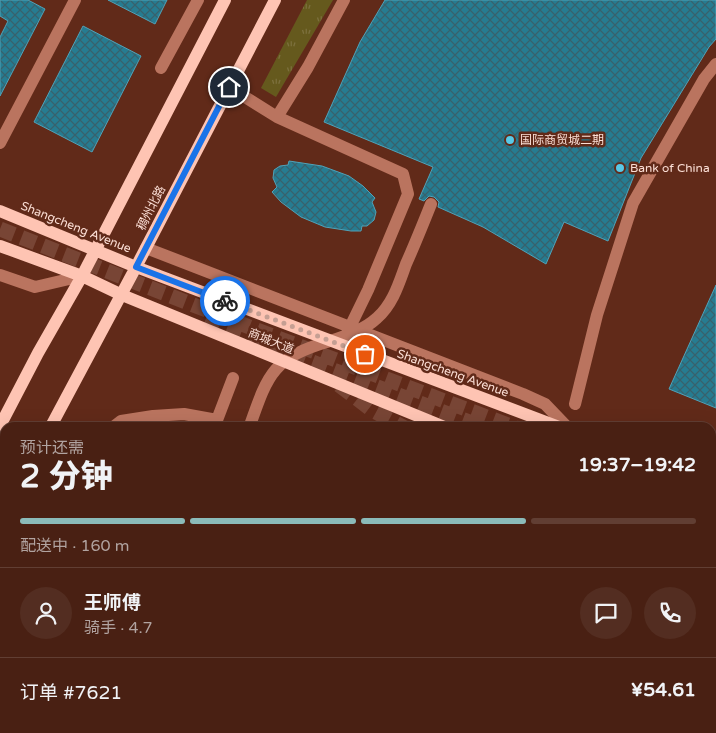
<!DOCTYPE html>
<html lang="zh">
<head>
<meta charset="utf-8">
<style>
  :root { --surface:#492013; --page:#532d21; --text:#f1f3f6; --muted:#b1a3a0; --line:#613e33; --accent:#8bbbb9 }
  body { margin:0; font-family:"Varela Round","Noto Sans SC",sans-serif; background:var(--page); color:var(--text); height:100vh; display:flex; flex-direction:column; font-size:19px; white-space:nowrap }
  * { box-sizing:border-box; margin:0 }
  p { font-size:16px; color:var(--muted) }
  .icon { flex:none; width:28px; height:28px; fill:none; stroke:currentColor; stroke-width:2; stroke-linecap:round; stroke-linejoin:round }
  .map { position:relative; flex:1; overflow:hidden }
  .side { position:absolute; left:0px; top:422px; width:716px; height:311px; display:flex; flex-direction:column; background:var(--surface); border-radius:15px 15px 0 0; box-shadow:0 5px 20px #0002,0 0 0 1px var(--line) }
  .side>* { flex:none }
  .pin { position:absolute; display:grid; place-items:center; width:42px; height:42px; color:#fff; margin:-21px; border:2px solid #fff; border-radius:50%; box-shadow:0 1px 5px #0007 }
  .courier { position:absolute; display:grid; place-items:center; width:50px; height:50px; margin:-25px; border:4px solid #1a73e8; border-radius:50%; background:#fff; color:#222; box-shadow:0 1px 6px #0007 }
  .head em { font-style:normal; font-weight:800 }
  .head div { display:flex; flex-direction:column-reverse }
  .head { display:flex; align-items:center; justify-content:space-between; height:85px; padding:0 20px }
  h1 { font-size:32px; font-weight:800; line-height:38px }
  .bar { display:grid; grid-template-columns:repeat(4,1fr); gap:8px 5px; align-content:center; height:60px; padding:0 20px }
  .bar i { height:6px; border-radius:4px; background:var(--line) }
  .bar .active { background:var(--accent) }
  .bar p { grid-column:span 4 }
  .line { display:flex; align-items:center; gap:12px; padding:0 20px; border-top:1px solid var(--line) }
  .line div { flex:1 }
  .round { display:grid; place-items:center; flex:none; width:52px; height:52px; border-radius:26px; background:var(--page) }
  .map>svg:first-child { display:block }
  .grass { fill:url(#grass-tufts) }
  .building { fill:url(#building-cross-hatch); stroke:#50a2b8 }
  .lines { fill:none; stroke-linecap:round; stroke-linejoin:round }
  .minor-tunnel { stroke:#784535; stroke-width:12; stroke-dasharray:12 6; stroke-linecap:butt }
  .highway-tunnel { stroke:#784535; stroke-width:15; stroke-dasharray:15 8; stroke-linecap:butt }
  .minor { stroke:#ba745f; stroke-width:12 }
  .major { stroke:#fec4b3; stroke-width:12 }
  .highway { stroke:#f1f1f1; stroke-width:15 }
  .done { stroke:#c59f93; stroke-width:5; stroke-dasharray:0 9 }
  .route { stroke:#1a73e8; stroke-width:6 }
  .poi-dot { fill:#5ac8e5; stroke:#612a19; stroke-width:2 }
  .labels { text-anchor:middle; stroke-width:5; stroke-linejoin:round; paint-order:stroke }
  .poi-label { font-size:12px; fill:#fbded5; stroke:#612a19; text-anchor:start }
  .street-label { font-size:12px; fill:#fbded5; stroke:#612a19 }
</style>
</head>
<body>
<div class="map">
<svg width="716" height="733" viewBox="0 0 716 733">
  <defs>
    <pattern id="grass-tufts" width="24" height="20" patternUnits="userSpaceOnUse" patternTransform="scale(1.25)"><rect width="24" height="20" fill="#65591d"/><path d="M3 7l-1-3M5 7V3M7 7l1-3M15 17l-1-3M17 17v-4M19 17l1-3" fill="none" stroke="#7c703d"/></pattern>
    <pattern id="building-cross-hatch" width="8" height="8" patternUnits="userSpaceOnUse" patternTransform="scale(1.25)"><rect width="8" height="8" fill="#267c91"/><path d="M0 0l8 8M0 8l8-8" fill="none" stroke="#37626d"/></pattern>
  </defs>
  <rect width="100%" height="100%" fill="#612a19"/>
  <!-- grass -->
  <path class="grass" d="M307,0H333L276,97L261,88Z"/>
  <!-- building -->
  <path class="building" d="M0,0H28L45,9L0,96V37L8,21L0,16Z
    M108,0H167L155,24Z
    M385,0H716V39L709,47L641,158L608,241L564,222L546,264L483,227L438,207L439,202L434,197L429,196L424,201L419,199L433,167L324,122L360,42Z
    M83,26L141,56L92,152L34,122Z
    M289,161L322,166L349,176L363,186L375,198L372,202L376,212L374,220L367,226H362L361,231H351L325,227L301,217L281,202L272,192L277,187L273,178L274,170L280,166L288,165Z
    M716,285V408L669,389Z"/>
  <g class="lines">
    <!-- minor-tunnel -->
    <path class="minor-tunnel" d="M257,733L258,729"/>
    <!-- highway-tunnel -->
    <path class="highway-tunnel" d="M0,229L270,335L516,428
      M205,321L485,428
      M339,385L372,410L405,428
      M711,505L716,506"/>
    <!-- minor -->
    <path class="minor" d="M161,68L198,0
      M229,87L277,117L403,174L408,194L368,290L350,327
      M277,117L308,67L344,0
      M0,143L75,0
      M146,248L523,394L545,404L568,428
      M0,275L35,287L82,276
      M575,404L597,315L633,203L704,79L716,64
      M112,428L121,421L153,416L184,414L217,420L233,378
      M249,428C268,374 272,358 330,341C347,336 364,330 377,318C393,304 399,283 406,264C415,244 423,224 431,204
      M303,428H304
      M711,571L716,573
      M673,729L674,733
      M15,733L16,729
      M367,733L368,729"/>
    <!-- major -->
    <path class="major" d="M0,211L136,267L562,428
      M0,246L82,276L122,295L447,428
      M0,426L38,353L82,276L225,0
      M50,428L136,267L275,0
      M711,482L716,484
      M0,522L5,512
      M711,525L716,527"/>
    <!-- highway -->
    <path class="highway" d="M711,556L716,557"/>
  </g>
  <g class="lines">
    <!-- done -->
    <path class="done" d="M225,301L365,354"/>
    <!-- route -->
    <path class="route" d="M225,301L136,267L229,87"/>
  </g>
  <!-- markers -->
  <g class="poi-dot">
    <circle cx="510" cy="140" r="5"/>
    <circle cx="620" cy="168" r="5"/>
  </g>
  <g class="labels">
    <!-- poi labels -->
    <g class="poi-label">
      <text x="520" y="144">国际商贸城二期</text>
      <text x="630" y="172">Bank of China</text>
    </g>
    <!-- street labels -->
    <g class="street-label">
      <text transform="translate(151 208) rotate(-63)" y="4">稠州北路</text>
      <text transform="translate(76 227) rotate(22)" y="4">Shangcheng Avenue</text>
      <text transform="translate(271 341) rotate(22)" y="4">商城大道</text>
      <text transform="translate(453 373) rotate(20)" y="4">Shangcheng Avenue</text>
    </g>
  </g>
</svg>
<div class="pin" style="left:365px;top:354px;background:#ea580c"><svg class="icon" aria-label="bag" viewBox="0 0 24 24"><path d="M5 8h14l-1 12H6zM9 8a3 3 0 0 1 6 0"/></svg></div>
<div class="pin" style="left:229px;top:87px;background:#1f2937"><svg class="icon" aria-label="home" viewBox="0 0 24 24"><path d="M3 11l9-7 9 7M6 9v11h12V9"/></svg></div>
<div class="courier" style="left:225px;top:301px"><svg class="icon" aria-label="bike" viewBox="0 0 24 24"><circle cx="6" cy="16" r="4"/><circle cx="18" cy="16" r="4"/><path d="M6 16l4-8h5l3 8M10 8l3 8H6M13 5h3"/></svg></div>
<section class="side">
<div class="head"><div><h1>2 分钟</h1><p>预计还需</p></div><em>19:37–19:42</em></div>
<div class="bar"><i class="active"></i><i class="active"></i><i class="active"></i><i></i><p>配送中 · 160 m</p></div>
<div class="line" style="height:90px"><a class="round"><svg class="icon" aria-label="person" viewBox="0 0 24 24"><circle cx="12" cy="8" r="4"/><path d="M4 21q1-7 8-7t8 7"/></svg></a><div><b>王师傅</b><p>骑手 · 4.7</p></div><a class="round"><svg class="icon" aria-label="chat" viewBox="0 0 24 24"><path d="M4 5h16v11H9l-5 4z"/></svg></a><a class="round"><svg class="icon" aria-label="phone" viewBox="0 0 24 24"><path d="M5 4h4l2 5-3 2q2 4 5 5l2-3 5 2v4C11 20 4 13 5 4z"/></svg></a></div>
<div class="line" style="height:65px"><div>订单 #7621</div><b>¥54.61</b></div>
</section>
</div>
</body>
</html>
